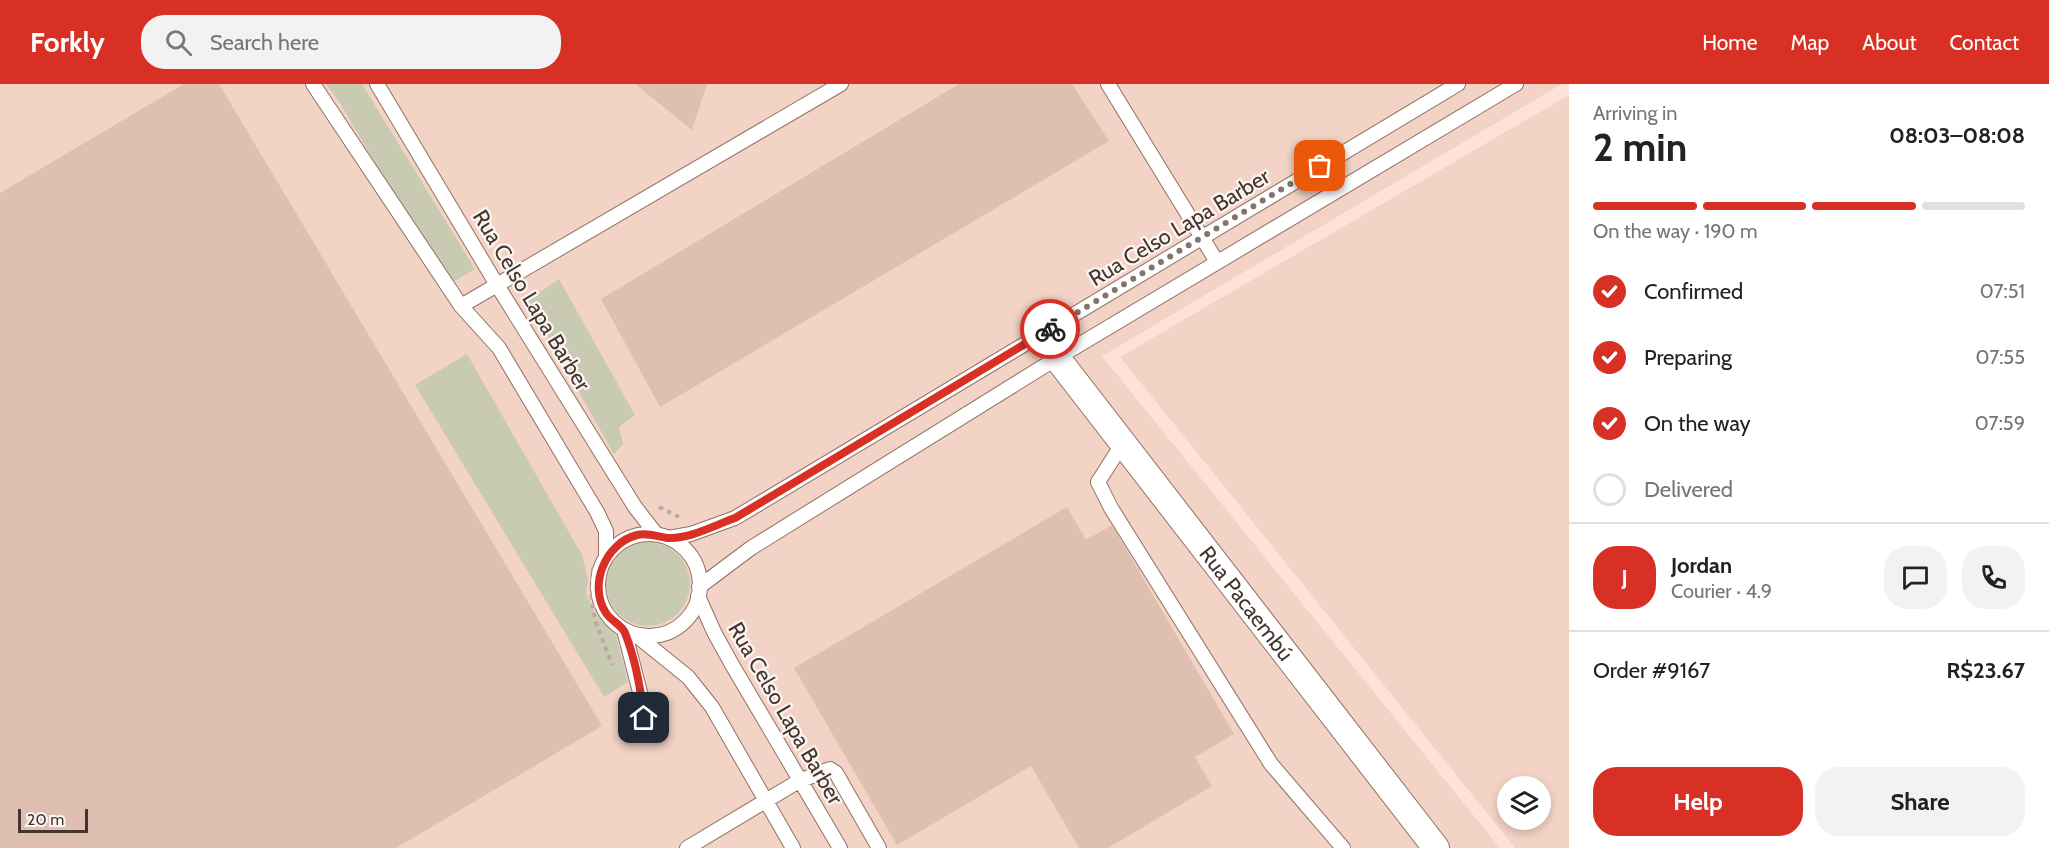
<!DOCTYPE html>
<html lang="en">
<head>
<meta charset="utf-8">
<style>
  :root { --surface:#fff; --page:#f2f2f2; --text:#222; --muted:#767676; --line:#e0e0e0; --accent:#d93025 }
  body { margin:0; font-family:Cabin,sans-serif; background:var(--page); color:var(--text); height:100vh; display:flex; flex-direction:column; font-size:22px; white-space:nowrap }
  * { box-sizing:border-box; margin:0 }
  p { font-size:20px; color:var(--muted) }
  .icon { flex:none; width:33px; height:33px; fill:none; stroke:currentColor; stroke-width:2; stroke-linecap:round; stroke-linejoin:round }
  .map { position:relative; flex:1; overflow:hidden }
  .side { display:flex; flex-direction:column; background:var(--surface); width:480px }
  .side>* { flex:none }
  .buttons { position:absolute; left:1497px; top:692px; display:grid; gap:12px }
  .buttons a { display:grid; place-items:center; width:54px; height:54px; border-radius:50%; background:var(--surface); box-shadow:0 3px 9px #0003; font-size:30px }
  .scale { position:absolute; left:18px; bottom:15px; width:70px; box-sizing:border-box; padding-left:6px; border:3px solid #433630; border-top:0; font-size:16px; line-height:21px; white-space:nowrap; color:#433630; -webkit-text-stroke:4px #fcf5f2; paint-order:stroke }
  .pin { position:absolute; display:grid; place-items:center; width:51px; height:51px; color:#fff; margin:-26px; border-radius:12px; box-shadow:0 3px 9px #0006 }
  .courier { position:absolute; display:grid; place-items:center; width:60px; height:60px; margin:-30px; border:4px solid #d93025; border-radius:50%; background:#fff; color:#222; box-shadow:0 2px 8px #0007 }
  .head em { font-style:normal; font-weight:700 }
  .head div { display:flex; flex-direction:column-reverse }
  .head { display:flex; align-items:center; justify-content:space-between; height:102px; padding:0 24px }
  h1 { font-size:39px; font-weight:700; line-height:45px }
  .bar { display:grid; grid-template-columns:repeat(4,1fr); gap:9px 6px; align-content:center; height:72px; padding:0 24px }
  .bar i { height:8px; border-radius:4px; background:var(--line) }
  .bar .selected { background:var(--accent) }
  .bar p { grid-column:span 4 }
  .line { display:flex; align-items:center; gap:15px; padding:0 24px; border-top:2px solid var(--line) }
  .line div { flex:1 }
  .round { display:grid; place-items:center; flex:none; width:63px; height:63px; border-radius:24px; background:var(--page) }
  ol { padding:0 24px; list-style:none }
  li { display:flex; align-items:center; gap:18px; height:66px }
  li p { margin-inline-start:auto }
  li .icon { padding:6px; border-radius:50%; background:var(--accent); color:#fff; stroke-width:4 }
  li:last-child { color:var(--muted) }
  li i { width:33px; height:33px; border:3px solid var(--line); border-radius:50% }
  .primary-button { display:flex; gap:12px; margin-top:auto; padding:12px 24px }
  .primary-button a { flex:1; height:69px; border-radius:24px; background:var(--accent); color:#fff; font-size:24px; font-weight:700; line-height:69px; text-align:center }
  .primary-button a+a { background:var(--page); color:var(--text) }
  header { display:flex; align-items:center; gap:36px; box-sizing:border-box; height:84px; padding:0 30px; background:var(--accent); color:#fff }
  header strong { font-size:28px }
  nav { display:flex; gap:33px; margin-inline-start:auto; font-size:21px }
  .search { width:420px; height:54px; background:var(--page); display:flex; align-items:center; gap:15px; box-sizing:border-box; padding:0 21px; border-radius:24px; color:var(--muted); font-size:22px }
  main { display:flex; flex:1; min-height:0 }
  .map>svg:first-child { display:block }
  .built { fill:#f3d3c5; fill-rule:evenodd }
  .green { fill:#c8cab1 }
  .building { fill:#debfb0 }
  .lines { fill:none; stroke-linecap:round; stroke-linejoin:round }
  .lane-casing { stroke:#8f7264; stroke-width:16 }
  .street-casing { stroke:#8f7264; stroke-width:28 }
  .path { stroke:#bea99f; stroke-width:4; stroke-dasharray:4.5 4.5; stroke-linecap:butt }
  .lane { stroke:#fff; stroke-width:14 }
  .street { stroke:#fff; stroke-width:26 }
  .done { stroke:#84736a; stroke-width:6; stroke-dasharray:0 10.8 }
  .route { stroke:#d93025; stroke-width:8 }
  .labels { text-anchor:middle; stroke-width:4.5; stroke-linejoin:round; paint-order:stroke }
  .street-label { font-size:22px; fill:#433630; stroke:#fcf5f2 }
</style>
</head>
<body>
<header>
<strong>Forkly</strong>
<div class="search"><svg class="icon" aria-label="search" viewBox="0 0 24 24"><circle cx="10" cy="10" r="6"/><path d="M15 15l6 6"/></svg>Search here</div>
<nav><a>Home</a><a>Map</a><a>About</a><a>Contact</a></nav>
</header>
<main>
<div class="map">
<svg width="1569" height="764" viewBox="0 0 1569 764">
  <rect width="100%" height="100%" fill="#fde3d7"/>
  <!-- built -->
  <path class="built" d="M0,0H1562L1102,272L1500,764H0Z
    M1569,11V764H1515L1120,273ZM1508,702H1540V735H1508Z"/>
  <!-- green -->
  <path class="green" d="M326,0H362L475,185L448,201L338,16Z
    M559,195L635,331L619,343L623,360L614,370L527,217Z
    M467,270L582,471L588,495L586,510L595,529L616,552L628,598L604,613L415,301Z
    M606 500a42 42 0 1 1 84 0a42 42 0 1 1-84 0Z"/>
  <!-- building -->
  <path class="building" d="M184,0H219L602,642L396,764H0V109Z
    M635,0H707L692,46Z
    M959,0H1072L1109,57L660,323L601,215Z
    M1067,423L1086,456L1112,441L1234,650L1195,673L1212,702L1108,764H1079L1031,682L897,761L794,584Z"/>
  <g class="lines">
    <!-- lane casing -->
    <g class="lane-casing">
      <path id="lane" d="M313,0L461,222L499,264L597,428L606,447V473
        M377,0L497,201L635,423L656,450
        M1108,0L1217,178
        M461,222L841,0
        M1123,359L1098,398L1111,424L1271,680L1343,764
        M598 501a51 51 0 1 1 102 0a51 51 0 1 1-102 0Z
        M668,454L691,450L735,434L1458,0
        M699,503L751,464L1057,274L1516,0
        M698,512L714,548L731,579L840,764
        M624,546L641,612L644,634
        M636,551L688,593L712,623L793,764
        M687,764L799,697L830,685L836,689L879,764"/>
    </g>
    <!-- street casing -->
    <g class="street-casing">
      <g id="street">
        <path id="s1" d="M1057,274L1436,764"/>
      </g>
    </g>
    <!-- path -->
    <path class="path" d="M659,423L679,433
      M593,484L591,509L595,536L612,581"/>
    <!-- lane -->
    <use href="#lane" class="lane"/>
    <!-- street -->
    <use href="#street" class="street"/>
  </g>
  <g class="lines">
    <!-- done -->
    <path class="done" d="M1050,245L1320,82"/>
    <!-- route -->
    <path class="route" d="M644,634C641,607 635,574 625,549C622,541 611,537 606,529C588,502 605,459 637,451C648,448 658,453 668,454C690,455 715,441 735,434L1050,245"/>
  </g>
  <g class="labels">
    <!-- street labels -->
    <g class="street-label">
      <text transform="translate(1179 143) rotate(-31)" y="8">Rua Celso Lapa Barber</text>
      <text transform="translate(532 216) rotate(59)" y="8">Rua Celso Lapa Barber</text>
      <text dy="8" stroke="none"><textPath href="#s1" startOffset="310">Rua Pacaembú</textPath></text>
      <text transform="translate(786 629) rotate(60)" y="8">Rua Celso Lapa Barber</text>
    </g>
  </g>
</svg>
<div class="buttons">
<a><svg class="icon" aria-label="layers" viewBox="0 0 24 24"><path d="M12 4l9 5-9 5-9-5zM3 14l9 5 9-5"/></svg></a>
</div>
<div class="scale">20 m</div>
<div class="pin" style="left:1320px;top:82px;background:#ea580c"><svg class="icon" aria-label="bag" viewBox="0 0 24 24"><path d="M5 8h14l-1 12H6zM9 8a3 3 0 0 1 6 0"/></svg></div>
<div class="pin" style="left:644px;top:634px;background:#1f2937"><svg class="icon" aria-label="home" viewBox="0 0 24 24"><path d="M3 11l9-7 9 7M6 9v11h12V9"/></svg></div>
<div class="courier" style="left:1050px;top:245px"><svg class="icon" aria-label="bike" viewBox="0 0 24 24"><circle cx="6" cy="16" r="4"/><circle cx="18" cy="16" r="4"/><path d="M6 16l4-8h5l3 8M10 8l3 8H6M13 5h3"/></svg></div>
</div>
<section class="side">
<div class="head"><div><h1>2 min</h1><p>Arriving in</p></div><em>08:03–08:08</em></div>
<div class="bar"><i class="selected"></i><i class="selected"></i><i class="selected"></i><i></i><p>On the way · 190 m</p></div>
<ol>
<li><svg class="icon" aria-label="check" viewBox="0 0 24 24"><path d="M5 12l5 5 9-10"/></svg>Confirmed<p>07:51</p></li>
<li><svg class="icon" aria-label="check" viewBox="0 0 24 24"><path d="M5 12l5 5 9-10"/></svg>Preparing<p>07:55</p></li>
<li><svg class="icon" aria-label="check" viewBox="0 0 24 24"><path d="M5 12l5 5 9-10"/></svg>On the way<p>07:59</p></li>
<li><i></i>Delivered</li>
</ol>
<div class="line" style="height:108px"><b class="round" style="background:var(--accent);color:#fff">J</b><div><b>Jordan</b><p>Courier · 4.9</p></div><a class="round"><svg class="icon" aria-label="chat" viewBox="0 0 24 24"><path d="M4 5h16v11H9l-5 4z"/></svg></a><a class="round"><svg class="icon" aria-label="phone" viewBox="0 0 24 24"><path d="M5 4h4l2 5-3 2q2 4 5 5l2-3 5 2v4C11 20 4 13 5 4z"/></svg></a></div>
<div class="line" style="height:78px"><div>Order #9167</div><b>R$23.67</b></div>
<div class="primary-button"><a>Help</a><a>Share</a></div>
</section>
</main>
</body>
</html>
